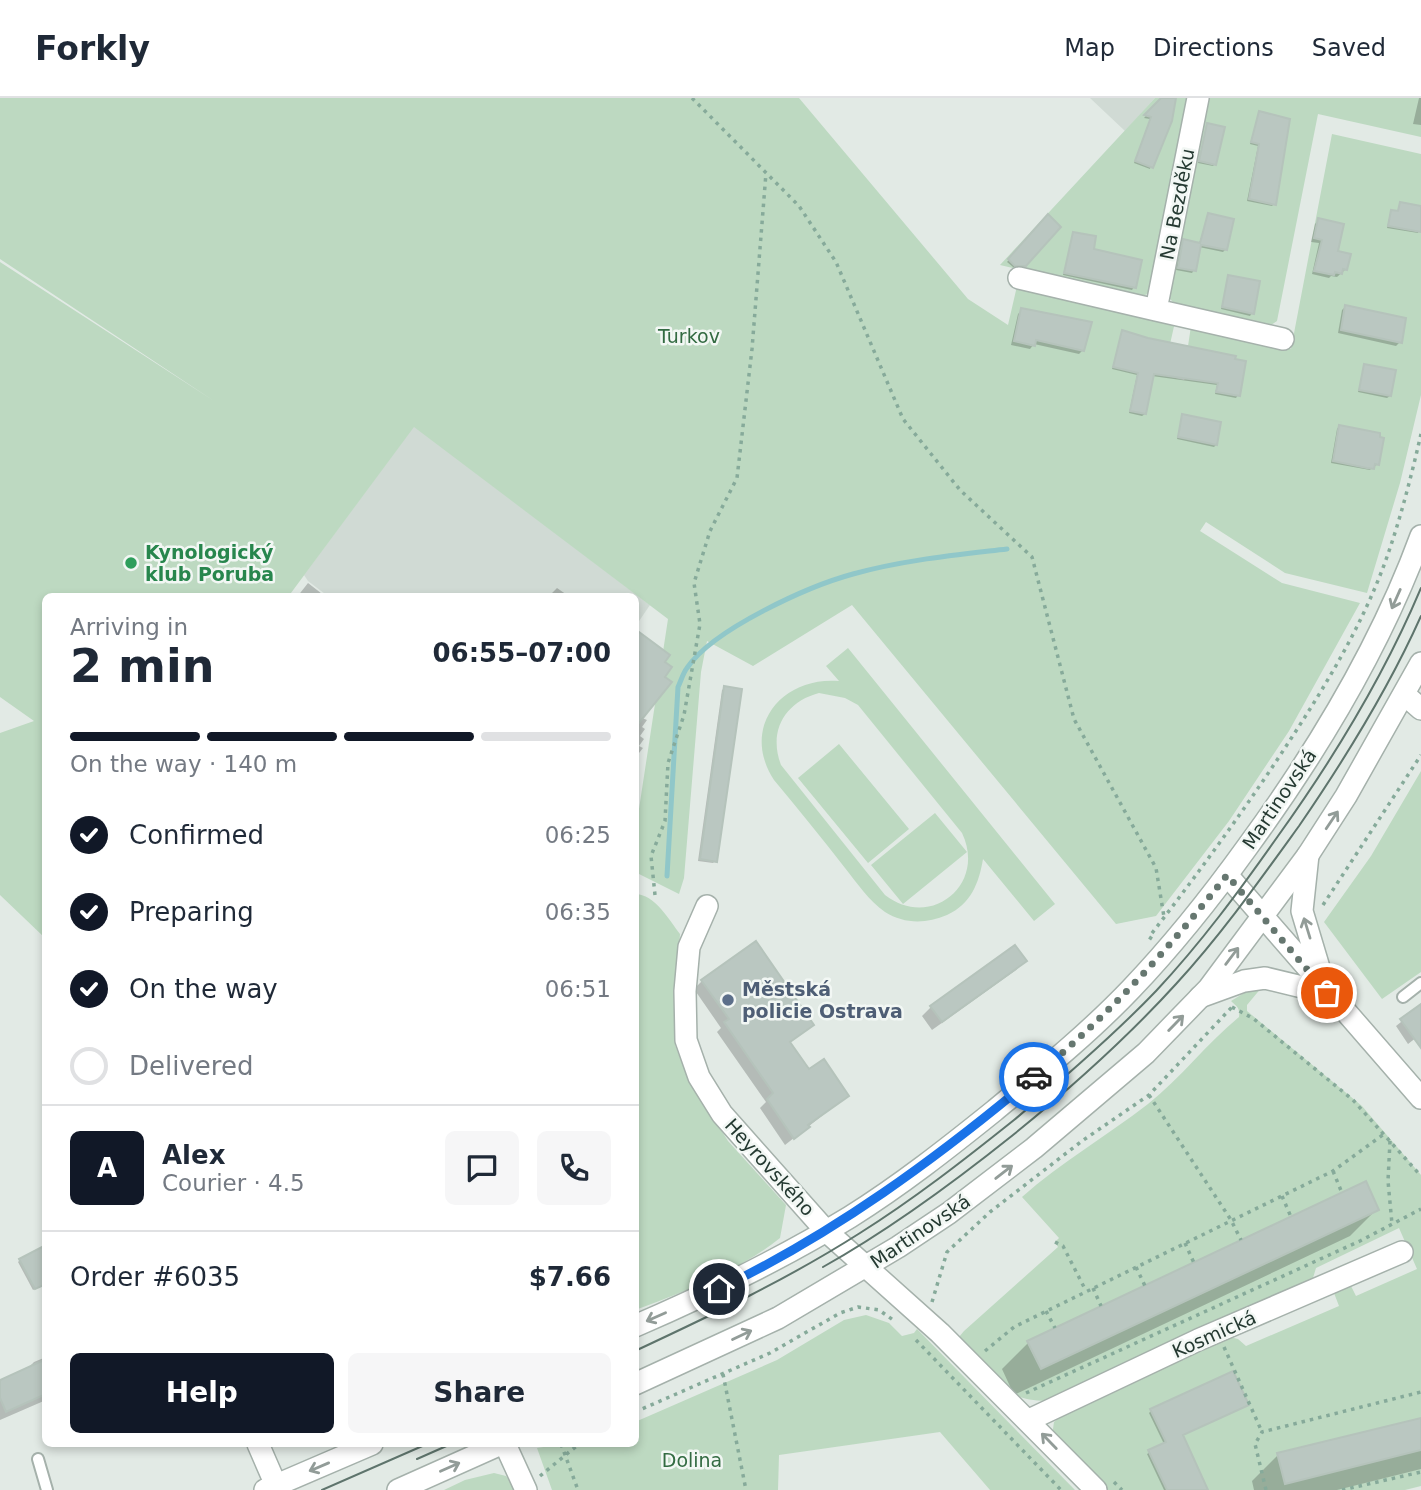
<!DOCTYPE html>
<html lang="en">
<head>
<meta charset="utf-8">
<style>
  :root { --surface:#fff; --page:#f6f6f7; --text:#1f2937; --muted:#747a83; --line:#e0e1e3; --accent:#111827 }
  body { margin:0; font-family:"DejaVu Sans",sans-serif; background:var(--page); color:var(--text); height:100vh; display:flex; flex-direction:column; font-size:26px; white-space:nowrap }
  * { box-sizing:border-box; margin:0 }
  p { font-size:23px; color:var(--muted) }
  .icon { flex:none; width:38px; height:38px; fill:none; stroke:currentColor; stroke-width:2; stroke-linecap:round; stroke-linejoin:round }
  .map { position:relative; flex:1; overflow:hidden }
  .drawer { position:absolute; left:42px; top:495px; width:597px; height:854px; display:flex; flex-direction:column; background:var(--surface); border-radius:10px; box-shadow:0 4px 10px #0003 }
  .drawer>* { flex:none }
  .pin { position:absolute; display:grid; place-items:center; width:60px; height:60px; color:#fff; margin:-30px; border:4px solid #fff; border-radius:50%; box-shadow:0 2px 7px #0007 }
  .courier { position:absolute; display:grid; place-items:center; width:70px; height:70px; margin:-35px; border:5px solid #1a73e8; border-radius:50%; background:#fff; color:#222; box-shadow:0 2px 9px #0007 }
  .headline em { font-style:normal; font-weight:700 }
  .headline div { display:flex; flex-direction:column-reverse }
  .headline { display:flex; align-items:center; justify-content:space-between; height:119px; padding:0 28px }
  h1 { font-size:46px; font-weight:700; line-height:52px }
  .bar { display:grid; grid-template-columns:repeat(4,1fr); gap:10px 7px; align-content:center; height:84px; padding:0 28px }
  .bar i { height:9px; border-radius:5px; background:var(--line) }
  .bar .selected { background:var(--accent) }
  .bar p { grid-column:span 4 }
  .line { display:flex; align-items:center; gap:18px; padding:0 28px; border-top:2px solid var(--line) }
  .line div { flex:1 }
  .round { display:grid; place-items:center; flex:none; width:74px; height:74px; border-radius:10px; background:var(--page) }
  ol { padding:0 28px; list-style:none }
  li { display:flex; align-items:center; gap:21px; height:77px }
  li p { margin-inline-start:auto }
  li .icon { padding:7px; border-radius:50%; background:var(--accent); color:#fff; stroke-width:4 }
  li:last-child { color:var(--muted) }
  li i { width:38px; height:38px; border:4px solid var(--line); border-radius:50% }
  .primary-button { display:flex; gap:14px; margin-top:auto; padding:14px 28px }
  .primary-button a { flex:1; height:80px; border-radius:10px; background:var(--accent); color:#fff; font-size:28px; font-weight:700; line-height:80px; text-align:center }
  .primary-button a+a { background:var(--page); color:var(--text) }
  header { display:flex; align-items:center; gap:42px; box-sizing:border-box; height:98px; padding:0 35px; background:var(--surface); border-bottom:2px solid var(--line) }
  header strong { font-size:33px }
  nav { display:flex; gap:38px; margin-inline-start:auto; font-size:24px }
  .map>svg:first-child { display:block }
  .built { fill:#d0dad4 }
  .green { fill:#bdd9c1; fill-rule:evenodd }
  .shadow { fill:#0003 }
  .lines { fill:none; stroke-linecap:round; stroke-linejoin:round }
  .stream { stroke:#90c7c9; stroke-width:5 }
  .building { fill:#bac7c1; stroke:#b5c3bb; stroke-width:2 }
  .service-casing { stroke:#a5b1ab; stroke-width:14 }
  .minor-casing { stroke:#a5b1ab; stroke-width:24 }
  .tertiary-casing { stroke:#a5b1ab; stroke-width:24 }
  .path { stroke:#86aa9a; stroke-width:3.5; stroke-dasharray:3.5 5; stroke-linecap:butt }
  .service { stroke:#fff; stroke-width:10 }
  .minor { stroke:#fff; stroke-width:21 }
  .tertiary { stroke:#fff; stroke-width:21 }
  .tram { stroke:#5e746c; stroke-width:2 }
  .oneway { stroke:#929c98 }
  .done { stroke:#667770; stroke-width:7; stroke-dasharray:0 12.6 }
  .route { stroke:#1a73e8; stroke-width:9 }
  .leisure-dot { fill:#2e9e5b; stroke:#f2f7f4; stroke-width:2.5 }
  .service-dot { fill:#5c6f8a; stroke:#f2f7f4; stroke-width:2.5 }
  .labels { text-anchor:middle; stroke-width:5; stroke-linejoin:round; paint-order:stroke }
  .street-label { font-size:19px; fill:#243931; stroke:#f2f7f4 }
  .park-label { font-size:19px; fill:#336b42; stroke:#f2f7f4 }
  .leisure-label { font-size:19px; font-weight:bold; fill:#27864d; stroke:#f2f7f4; text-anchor:start }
  .service-label { font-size:19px; font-weight:bold; fill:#4e5e75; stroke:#f2f7f4; text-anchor:start }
</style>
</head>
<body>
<header>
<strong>Forkly</strong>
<nav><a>Map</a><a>Directions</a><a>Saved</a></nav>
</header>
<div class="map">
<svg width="1421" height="1392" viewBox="0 0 1421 1392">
  <rect width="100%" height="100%" fill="#e2eae5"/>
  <!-- built -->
  <path class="built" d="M1090,0H1155L1125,33Z
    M414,328L650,507L635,529V499H329L308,483L304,477Z"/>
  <!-- green -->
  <path class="green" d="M0,0H799L968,201L1008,227L1017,188L1175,224L1163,277L1184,282L1197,264L1199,250L1188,248L1191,228L1291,251L1332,36L1421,56V297L1400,385L1367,495L1285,475L1206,424L1200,433L1282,485L1360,505L1289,633L1229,723L1156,818L1116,826L852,507L753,568L707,543L701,574L684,780L679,796L635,774V737L668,521L414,329L288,499H46L45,840L0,797V635L34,623L0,599V164L214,303L0,161Z
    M1155,0H1189L1151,193L1141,200L1000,167Z
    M1209,0H1421V39L1318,16L1277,223L1268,229L1177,208L1169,200Z
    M848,550L1055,806L1034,823L983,761C979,785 971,806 947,817C926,826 904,826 885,814C869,803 857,785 845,770C822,740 798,711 774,682C740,630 781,578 839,583L826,568ZM819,595L845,600L858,607L962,735C987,787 930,832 885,797L781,667C768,633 785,604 819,595Z
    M839,646L909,731L868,765L798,680Z
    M1421,673V874L1382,901L1324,824L1371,758Z
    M935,715L967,754L903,806L871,767Z
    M635,796C655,796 669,822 680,836L676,894L675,947L688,980L728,1043L786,1107L780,1140C739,1173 684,1194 635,1212Z
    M1262,889L1247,907V913L1362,1008L1421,1077V1388L1405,1392H1100L1052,1338L1054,1324L1064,1315L1230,1239L1238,1241L1246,1248L1339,1208L1334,1195L1351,1188L1356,1198L1417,1171L1399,1130L1316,1170L1313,1180L1046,1303C1001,1302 989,1279 960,1249L959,1239L964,1233L1058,1149L1055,1144L1059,1140L1022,1099C1061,1064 1107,1038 1148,1006C1181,980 1207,945 1239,919C1240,909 1237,909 1231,903L1249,892Z
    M866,1217L889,1225L902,1238L914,1235L917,1231L1075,1392H990L940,1334L779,1357L778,1392H552L537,1350L563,1346H635V1324L777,1262L844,1222Z
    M494,1375L506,1378L516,1392H444L465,1382Z"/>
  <!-- shadow -->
  <path class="shadow" d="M1163,0H1166L1150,71L1134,65L1150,21L1144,20Z
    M1419,0H1421V27L1413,26Z
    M1259,15L1274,106L1272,108L1247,103L1258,48L1250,46Z
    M1207,27L1215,66L1213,68L1198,65Z
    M1400,106L1421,110V127L1418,135L1387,130L1390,116L1392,114L1397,115Z
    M1208,117L1225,152L1223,154L1199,149L1194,172L1192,175L1176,172L1182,145L1184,143L1199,146Z
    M1048,118L1059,129L1022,170L1013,169L1007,164Z
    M1319,122L1346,171L1337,179L1331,178L1329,180L1312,176L1319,145L1311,144L1315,126Z
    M1074,136L1092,152L1134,189L1132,192L1063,177Z
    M1229,178L1252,215L1250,218L1221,211Z
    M1346,208L1400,244L1396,248L1338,235L1342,212Z
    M1022,212L1083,252L1079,256L1034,246L1030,251L1011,247L1018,216Z
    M1123,234L1148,242L1238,297L1236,300L1215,296L1217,287L1152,278L1145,316L1142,318L1129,315L1137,277L1112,271Z
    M1365,268L1390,298L1387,300L1358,294Z
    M1183,317L1216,347L1214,349L1177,341Z
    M1339,328L1378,366L1375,368H1373L1370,372L1331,365L1337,331Z
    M308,485L326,499H297Z
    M557,490L570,499H548Z
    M725,590L715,763L713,765L698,763L722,592Z
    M635,617L647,622L642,629L645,631L640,638L644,641L639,648L643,650L635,660Z
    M1024,863L1016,872L932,932L922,918L931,909Z
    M702,883L811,927L789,945L809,973L847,998L785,1047L760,1010L766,1004L717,934L721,930L694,891Z
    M1421,908V936L1408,946L1396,928Z
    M1377,1111L1350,1138L1014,1297L1002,1271L1028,1245Z
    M20,1162L46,1185L33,1192L18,1164Z
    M46,1259V1302L0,1322V1283L27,1271L34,1264Z
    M1244,1309L1181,1338L1206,1392H1164L1147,1356L1164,1346L1149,1315L1151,1313Z
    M1421,1322V1371L1337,1392H1254L1252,1383L1278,1357Z"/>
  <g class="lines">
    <!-- stream -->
    <path class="stream" d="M667,778L678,589C681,583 683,575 687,570C713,531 809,488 853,476C903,462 956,457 1007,451"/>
  </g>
  <!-- building -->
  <path class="building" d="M1161,0H1176L1172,23L1153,70L1135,63L1151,19L1144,17Z
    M1259,13L1290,21L1276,107L1249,101L1259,46L1251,44Z
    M1207,25L1225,29L1216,67L1199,63Z
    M1400,104L1421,108V134L1388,128L1391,112L1398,113Z
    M1208,115L1234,121L1227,152L1201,147L1196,173L1178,170L1183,141L1200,145Z
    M1048,116L1061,129L1026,168H1015L1008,161Z
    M1318,120L1344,126L1338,153L1351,156L1347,172L1343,171L1342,176L1335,174L1334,177L1314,173L1322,142L1314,140Z
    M1073,134L1096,138L1094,151L1142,162L1136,190L1064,175Z
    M1228,177L1260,183L1254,216L1222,209Z
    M1345,207L1406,220L1402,245L1341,232Z
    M1021,210L1092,224L1084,253L1036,242L1035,248L1014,243Z
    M1122,232L1148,240L1236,258L1235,261L1246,263L1240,298L1216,294L1218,285L1154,276L1146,316L1130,313L1138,275L1113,269Z
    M1364,266L1396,272L1391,298L1359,292Z
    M1182,316L1221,324L1217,347L1178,339Z
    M1339,327L1380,335V339L1384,340L1379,367L1375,366L1374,371L1367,370L1333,363Z
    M635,531L670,557L665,564L672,569L665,579L672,584L635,630Z
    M724,588L742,591L717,764L700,761Z
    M756,843L814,927L790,944L809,971L824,961L849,998L808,1027L810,1029L794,1041L767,1001L773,995L724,924L729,921L701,882Z
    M1015,847L1027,863L942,924L930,908Z
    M1421,906V950L1400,921Z
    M1366,1083L1379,1112L1041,1271L1027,1243Z
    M46,1147V1186L35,1191L19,1161Z
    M46,1261V1296L6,1314L0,1300V1282Z
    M1233,1273L1249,1307L1183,1337L1208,1392H1167L1148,1352L1166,1344L1150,1311Z
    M1421,1320V1352L1285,1386L1277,1355Z"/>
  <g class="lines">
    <!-- service casing -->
    <g class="service-casing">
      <path id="service" d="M1403,899L1421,885
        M38,1361L47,1392"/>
    </g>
    <!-- minor casing -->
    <g class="minor-casing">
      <path id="minor" d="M1198,0L1156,212L1283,241
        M1019,180L1156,212
        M1405,597L1421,611
        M1308,757L1302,813L1323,883
        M1227,777L1421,1000
        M707,808L689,849L685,893L686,942L699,979L722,1016L826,1133L940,1235L1096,1392
        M1200,899L1244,883L1265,880L1327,895
        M1029,1322L1198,1242L1402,1154
        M258,1346L278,1392
        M505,1346L526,1392"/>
    </g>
    <!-- tertiary casing -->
    <g class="tertiary-casing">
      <path id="tertiary" d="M635,1228C709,1196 781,1161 850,1119C901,1087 948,1050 994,1013C1041,974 1089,935 1131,891C1174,846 1212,798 1248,748C1318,652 1380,550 1421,438
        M635,1286L778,1220L898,1149L949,1115L1034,1050L1146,955L1209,890L1308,757L1346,698L1421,565
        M265,1392L372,1346
        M398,1392L501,1346"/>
    </g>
    <!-- path -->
    <path class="path" d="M692,0L799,108L836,164L903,321L960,392L1032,459L1074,621L1156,770L1164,819
      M655,797L651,758L665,723L668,665L684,617L700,526L694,485L710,433L737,380L752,251L766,75
      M1323,807L1421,657
      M1152,841L1149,839C1200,773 1249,706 1294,636C1331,579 1367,518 1389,453C1402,415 1412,375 1421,336
      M1232,909L1254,921L1353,1002L1421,1078
      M1149,997L1231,1122L1241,1142
      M1390,1043L1388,1083L1392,1126
      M1333,1073L1342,1095
      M1282,1098L1291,1119
      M1055,1144L1063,1148L1086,1193
      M1185,1145L1194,1165
      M1136,1169L1145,1188
      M1093,1190L1101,1208
      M932,1204L947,1154L990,1114L1082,1043L1149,997L1232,909
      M1046,1213L1055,1230
      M916,1242L1061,1392
      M1224,1249L1262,1334
      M985,1253L1014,1229L1333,1073L1384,1036
      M723,1276L746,1392
      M1026,1295L1360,1143L1421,1111
      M635,1314L770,1255L840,1215L858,1209L879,1212L896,1224
      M561,1346L578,1392
      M540,1378L579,1346
      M1114,1384L1122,1392
      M1266,1392L1255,1346L1262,1334L1421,1294
      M1342,1392L1421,1374"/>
    <!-- service -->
    <use href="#service" class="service"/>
    <!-- minor -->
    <use href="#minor" class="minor"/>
    <!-- tertiary -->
    <use href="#tertiary" class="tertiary"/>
    <!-- tram -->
    <path class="tram" d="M823,1169C891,1131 953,1085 1013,1037C1071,990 1126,941 1176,886C1221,837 1260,782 1299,728C1345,661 1388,592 1421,518
      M635,1253C712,1217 788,1181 860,1135C914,1101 964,1062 1014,1022C1063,981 1112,939 1156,893C1201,845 1240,792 1278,738C1334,660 1384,578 1421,490
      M417,1361L451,1346
      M322,1392L427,1346"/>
  </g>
  <!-- one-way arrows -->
  <defs><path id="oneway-shaft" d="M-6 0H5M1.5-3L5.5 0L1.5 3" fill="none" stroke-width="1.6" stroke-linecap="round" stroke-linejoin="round" transform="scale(1.75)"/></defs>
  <g class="oneway">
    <use href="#oneway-shaft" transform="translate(1396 501) rotate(114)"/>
    <use href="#oneway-shaft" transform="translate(1332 722) rotate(-56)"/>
    <use href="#oneway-shaft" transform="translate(1307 830) rotate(-107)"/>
    <use href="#oneway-shaft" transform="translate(1232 858) rotate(-53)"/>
    <use href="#oneway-shaft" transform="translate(1176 925) rotate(-46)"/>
    <use href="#oneway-shaft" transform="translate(1004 1074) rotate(-38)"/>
    <use href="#oneway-shaft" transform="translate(656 1219) rotate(156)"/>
    <use href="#oneway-shaft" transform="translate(742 1237) rotate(-25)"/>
    <use href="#oneway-shaft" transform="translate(1049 1343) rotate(-134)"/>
    <use href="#oneway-shaft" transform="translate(319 1369) rotate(157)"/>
    <use href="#oneway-shaft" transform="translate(450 1369) rotate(-24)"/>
  </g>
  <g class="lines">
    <!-- done -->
    <path class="done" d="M1034,979C1108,918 1168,852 1227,777L1327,895"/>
    <!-- route -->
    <path class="route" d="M719,1191C835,1135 936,1061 1034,979"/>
  </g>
  <!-- markers -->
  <circle class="leisure-dot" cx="131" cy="465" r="7"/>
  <circle class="service-dot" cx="728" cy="902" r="7"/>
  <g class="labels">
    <!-- street labels -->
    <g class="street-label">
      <text transform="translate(1177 106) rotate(-79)" y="7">Na Bezděku</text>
      <text transform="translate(1279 701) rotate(-56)" y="7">Martinovská</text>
      <text transform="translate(770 1069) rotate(48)" y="7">Heyrovského</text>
      <text transform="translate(920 1133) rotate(-34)" y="7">Martinovská</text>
      <text transform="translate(1214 1236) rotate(-24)" y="7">Kosmická</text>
    </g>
    <!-- park labels -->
    <g class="park-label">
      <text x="689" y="245">Turkov</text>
      <text x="692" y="1369">Dolina</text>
    </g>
    <!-- leisure labels -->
    <g class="leisure-label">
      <text x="145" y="461">Kynologický<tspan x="145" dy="22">klub Poruba</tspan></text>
    </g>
    <!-- service labels -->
    <g class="service-label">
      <text x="742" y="898">Městská<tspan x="742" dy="22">policie Ostrava</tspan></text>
    </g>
  </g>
</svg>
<div class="pin" style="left:1327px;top:895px;background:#ea580c"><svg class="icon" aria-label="bag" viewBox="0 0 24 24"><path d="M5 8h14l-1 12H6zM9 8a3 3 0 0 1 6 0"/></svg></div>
<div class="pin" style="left:719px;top:1191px;background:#1f2937"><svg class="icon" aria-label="home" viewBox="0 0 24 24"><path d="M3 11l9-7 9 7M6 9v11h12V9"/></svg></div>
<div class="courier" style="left:1034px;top:979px"><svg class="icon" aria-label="car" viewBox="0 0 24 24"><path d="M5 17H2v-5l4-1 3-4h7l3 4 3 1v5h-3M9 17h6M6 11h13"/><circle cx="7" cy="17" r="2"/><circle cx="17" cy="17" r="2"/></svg></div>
<section class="drawer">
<div class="headline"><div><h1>2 min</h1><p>Arriving in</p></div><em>06:55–07:00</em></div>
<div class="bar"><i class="selected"></i><i class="selected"></i><i class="selected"></i><i></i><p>On the way · 140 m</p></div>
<ol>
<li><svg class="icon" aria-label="check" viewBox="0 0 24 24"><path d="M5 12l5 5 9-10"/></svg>Confirmed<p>06:25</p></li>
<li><svg class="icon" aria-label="check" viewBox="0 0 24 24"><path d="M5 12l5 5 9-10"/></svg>Preparing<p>06:35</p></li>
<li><svg class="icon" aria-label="check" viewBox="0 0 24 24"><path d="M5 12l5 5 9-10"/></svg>On the way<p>06:51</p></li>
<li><i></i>Delivered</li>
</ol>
<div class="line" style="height:126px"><b class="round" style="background:var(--accent);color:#fff">A</b><div><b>Alex</b><p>Courier · 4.5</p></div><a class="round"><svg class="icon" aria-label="chat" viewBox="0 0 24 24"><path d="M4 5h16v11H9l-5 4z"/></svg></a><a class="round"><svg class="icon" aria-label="phone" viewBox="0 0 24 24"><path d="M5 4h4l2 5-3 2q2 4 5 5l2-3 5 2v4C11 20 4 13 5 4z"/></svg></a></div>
<div class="line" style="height:91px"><div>Order #6035</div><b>$7.66</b></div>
<div class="primary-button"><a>Help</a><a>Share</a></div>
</section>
</div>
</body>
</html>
